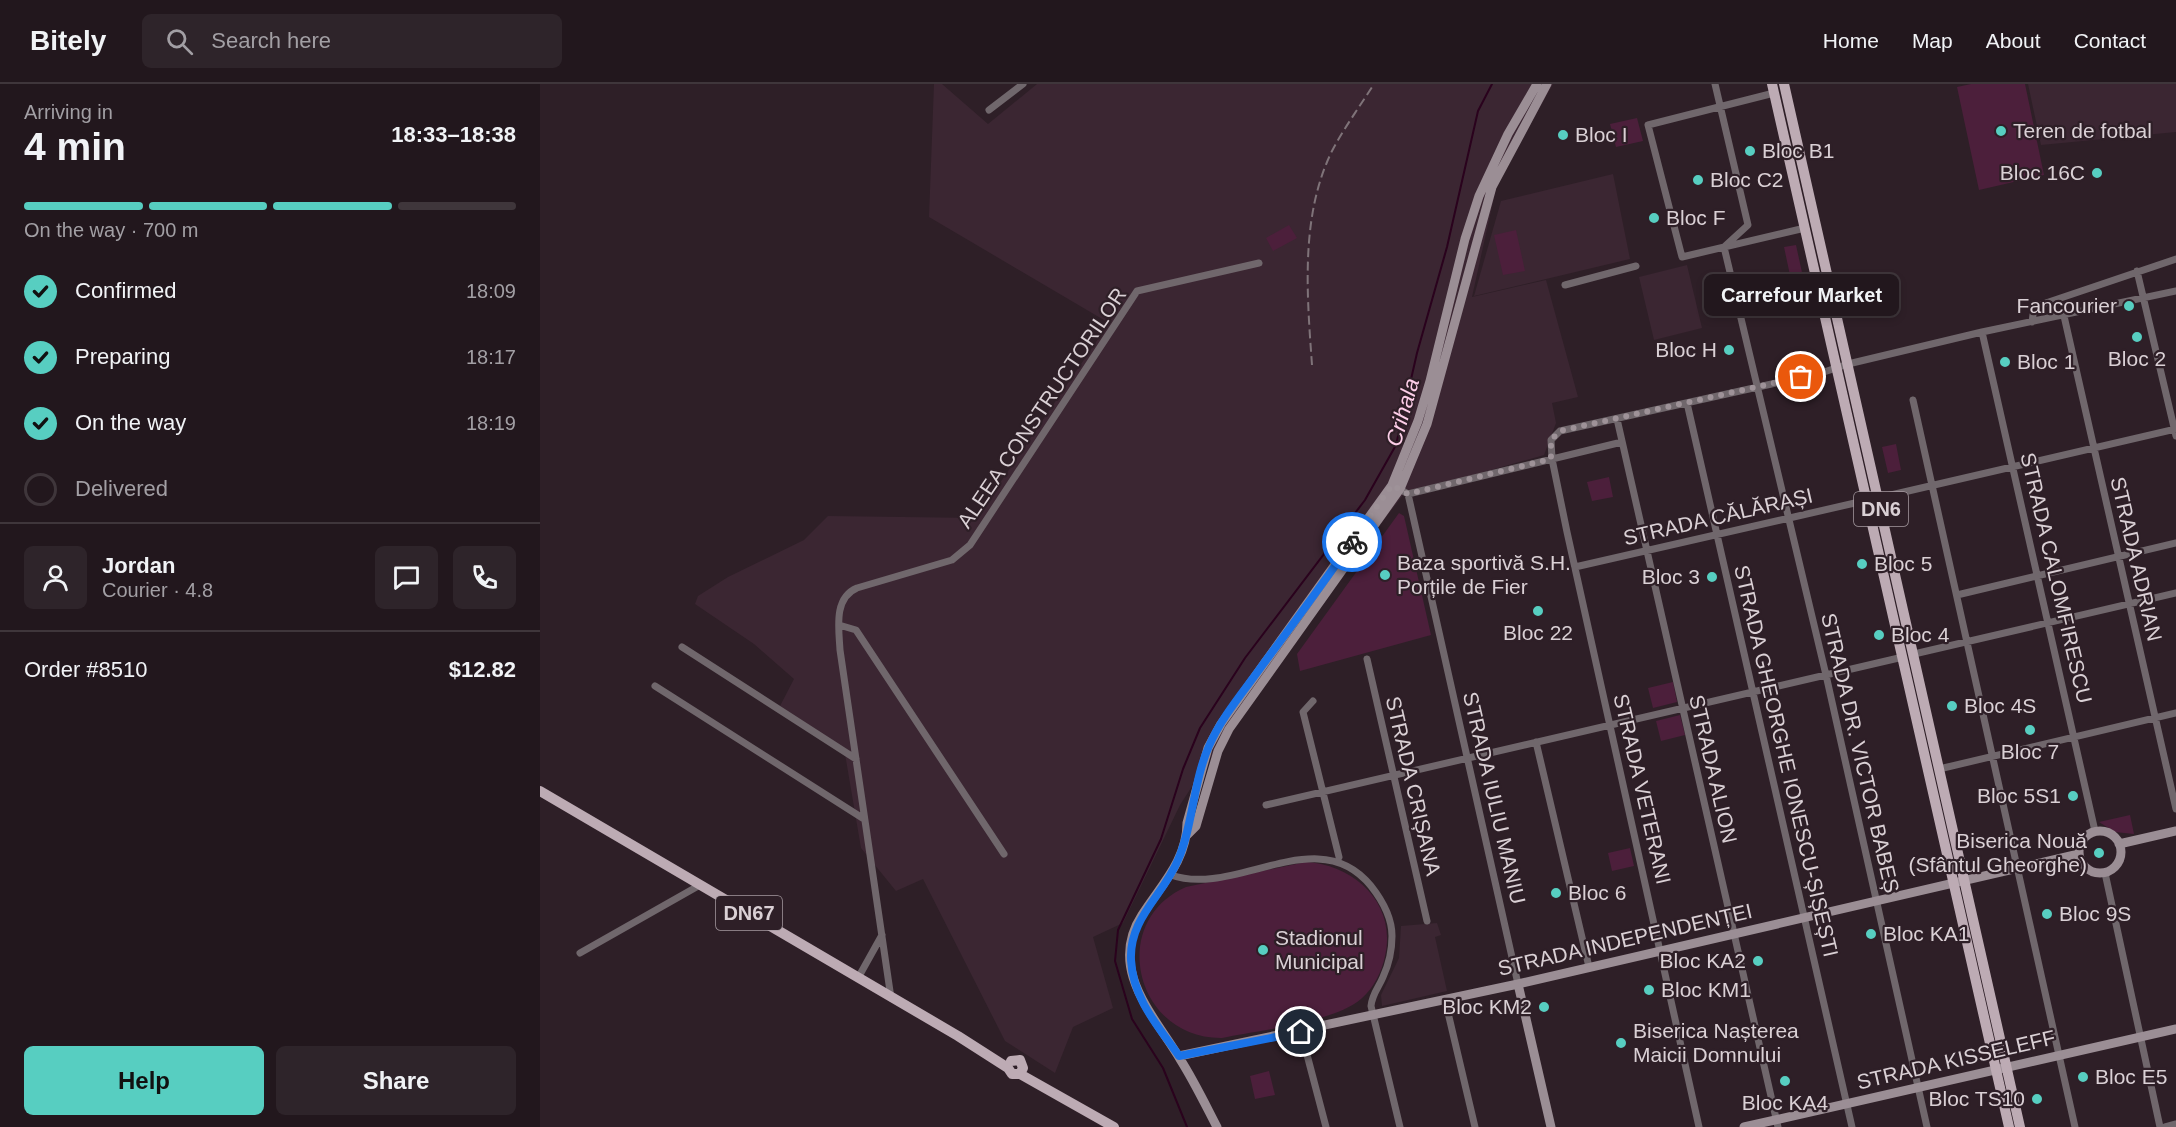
<!DOCTYPE html>
<html lang="en">
<head>
<meta charset="utf-8">
<style>
  :root { --surface:#22171d; --page:#2e242a; --text:#f1f3f6; --muted:#a29fa4; --line:#3f363b; --accent:#57cec1 }
  body { margin:0; font-family:Helvetica,sans-serif; background:var(--page); color:var(--text); height:100vh; display:flex; flex-direction:column; font-size:22px; white-space:nowrap }
  * { box-sizing:border-box; margin:0 }
  p { font-size:20px; color:var(--muted) }
  .icon { flex:none; width:33px; height:33px; fill:none; stroke:currentColor; stroke-width:2; stroke-linecap:round; stroke-linejoin:round }
  .map { position:relative; flex:1; overflow:hidden }
  .panel { display:flex; flex-direction:column; background:var(--surface); width:540px }
  .panel>* { flex:none }
  .pin { position:absolute; display:grid; place-items:center; width:51px; height:51px; color:#fff; margin:-26px; border:3px solid #fff; border-radius:50%; box-shadow:0 2px 6px #0007 }
  .courier { position:absolute; display:grid; place-items:center; width:60px; height:60px; margin:-30px; border:4px solid #1a73e8; border-radius:50%; background:#fff; color:#222; box-shadow:0 2px 8px #0007 }
  .bubble { position:absolute; height:42px; border-radius:9px; background:var(--surface); box-shadow:0 3px 9px #0003,0 0 0 2px var(--line); font-size:20px; font-weight:700; line-height:42px; text-align:center }
  .summary em { font-style:normal; font-weight:700 }
  .summary div { display:flex; flex-direction:column-reverse }
  .summary { display:flex; align-items:center; justify-content:space-between; height:102px; padding:0 24px }
  h1 { font-size:39px; font-weight:700; line-height:45px }
  .bar { display:grid; grid-template-columns:repeat(4,1fr); gap:9px 6px; align-content:center; height:72px; padding:0 24px }
  .bar i { height:8px; border-radius:4px; background:var(--line) }
  .bar .selected { background:var(--accent) }
  .bar p { grid-column:span 4 }
  .line { display:flex; align-items:center; gap:15px; padding:0 24px; border-top:2px solid var(--line) }
  .line div { flex:1 }
  .round { display:grid; place-items:center; flex:none; width:63px; height:63px; border-radius:9px; background:var(--page) }
  ol { padding:0 24px; list-style:none }
  li { display:flex; align-items:center; gap:18px; height:66px }
  li p { margin-inline-start:auto }
  li .icon { padding:6px; border-radius:50%; background:var(--accent); color:#111; stroke-width:4 }
  li:last-child { color:var(--muted) }
  li i { width:33px; height:33px; border:3px solid var(--line); border-radius:50% }
  .action { display:flex; gap:12px; margin-top:auto; padding:12px 24px }
  .action a { flex:1; height:69px; border-radius:9px; background:var(--accent); color:#111; font-size:24px; font-weight:700; line-height:69px; text-align:center }
  .action a+a { background:var(--page); color:var(--text) }
  header { display:flex; align-items:center; gap:36px; box-sizing:border-box; height:84px; padding:0 30px; background:var(--surface); border-bottom:2px solid var(--line) }
  header strong { font-size:28px }
  nav { display:flex; gap:33px; margin-inline-start:auto; font-size:21px }
  .search { width:420px; height:54px; background:var(--page); display:flex; align-items:center; gap:15px; box-sizing:border-box; padding:0 21px; border-radius:9px; color:var(--muted); font-size:22px }
  main { display:flex; flex:1; min-height:0 }
  .map>svg:first-child { display:block }
  .built { fill:#3b2632 }
  .green { fill:#4c1f3b }
  .lines { fill:none; stroke-linecap:round; stroke-linejoin:round }
  .stream { stroke:#2a021d; stroke-width:2 }
  .street { stroke:#70676c; stroke-width:7 }
  .secondary { stroke:#9b8e95; stroke-width:9 }
  .primary { stroke:#bdabb4; stroke-width:10 }
  .rail { stroke:#7f7379; stroke-width:2; stroke-dasharray:9 4.5; stroke-linecap:butt }
  .done { stroke:#9e9298; stroke-width:6; stroke-dasharray:0 10.8 }
  .route { stroke:#1a73e8; stroke-width:8 }
  .poi-dot { fill:#57cec1; stroke:#2e1f27; stroke-width:2 }
  .labels { text-anchor:middle; stroke-width:4.5; stroke-linejoin:round; paint-order:stroke }
  .shield { fill:#2e1f27; stroke:#a69ba1; stroke-width:1.5 }
  .shield-label { font-size:20px; font-weight:bold; fill:#dad0d5 }
  .poi-label { font-size:21px; fill:#dad0d5; stroke:#2e1f27; text-anchor:start }
  .street-label { font-size:21px; fill:#dad0d5; stroke:#2e1f27 }
  .water-label { font-size:22px; font-style:italic; fill:#fdcee8; stroke:#2e1f27 }
</style>
</head>
<body>
<header>
<strong>Bitely</strong>
<div class="search"><svg class="icon" aria-label="search" viewBox="0 0 24 24"><circle cx="10" cy="10" r="6"/><path d="M15 15l6 6"/></svg>Search here</div>
<nav><a>Home</a><a>Map</a><a>About</a><a>Contact</a></nav>
</header>
<main>
<section class="panel">
<div class="summary"><div><h1>4 min</h1><p>Arriving in</p></div><em>18:33–18:38</em></div>
<div class="bar"><i class="selected"></i><i class="selected"></i><i class="selected"></i><i></i><p>On the way · 700 m</p></div>
<ol>
<li><svg class="icon" aria-label="check" viewBox="0 0 24 24"><path d="M5 12l5 5 9-10"/></svg>Confirmed<p>18:09</p></li>
<li><svg class="icon" aria-label="check" viewBox="0 0 24 24"><path d="M5 12l5 5 9-10"/></svg>Preparing<p>18:17</p></li>
<li><svg class="icon" aria-label="check" viewBox="0 0 24 24"><path d="M5 12l5 5 9-10"/></svg>On the way<p>18:19</p></li>
<li><i></i>Delivered</li>
</ol>
<div class="line" style="height:108px"><a class="round"><svg class="icon" aria-label="person" viewBox="0 0 24 24"><circle cx="12" cy="8" r="4"/><path d="M4 21q1-7 8-7t8 7"/></svg></a><div><b>Jordan</b><p>Courier · 4.8</p></div><a class="round"><svg class="icon" aria-label="chat" viewBox="0 0 24 24"><path d="M4 5h16v11H9l-5 4z"/></svg></a><a class="round"><svg class="icon" aria-label="phone" viewBox="0 0 24 24"><path d="M5 4h4l2 5-3 2q2 4 5 5l2-3 5 2v4C11 20 4 13 5 4z"/></svg></a></div>
<div class="line" style="height:78px"><div>Order #8510</div><b>$12.82</b></div>
<div class="action"><a>Help</a><a>Share</a></div>
</section>
<div class="map">
<svg width="1636" height="1043" viewBox="0 0 1636 1043">
  <rect width="100%" height="100%" fill="#2e1f27"/>
  <!-- built -->
  <path class="built" d="M394,0H402L448,40L497,0H1013L957,100L932,213L1006,196L1038,313L1012,319L1016,339L1004,371L863,411L722,594L640,721L583,839L553,853L573,924L533,943L515,989L465,957L383,795L356,807L321,764L304,664L240,622L254,595L214,560L155,520L158,512L188,493L264,456L288,432L436,434L569,239L389,133Z
    M1488,0H1636V48L1501,61Z
    M1073,90L1090,175L934,212L961,117Z
    M1147,181L1162,244L1114,256L1099,193Z
    M897,839L901,851L895,853L907,907L842,922L841,911L859,874L861,842Z"/>
  <!-- green -->
  <path class="green" d="M1431,0H1485L1504,91L1439,106L1417,3Z
    M1097,34L1103,57L1076,63L1070,40Z
    M749,141L757,154L733,167L726,154Z
    M976,146L985,187L963,191L954,151Z
    M1256,161L1263,193L1251,196L1244,163Z
    M1356,360L1361,386L1348,389L1342,363Z
    M1069,393L1073,413L1052,417L1047,398Z
    M859,429L864,432L891,551L760,587L757,570Z
    M1133,598L1137,618L1113,624L1108,604Z
    M1140,631L1145,651L1121,657L1116,637Z
    M1590,731L1594,750L1575,748L1559,738Z
    M1090,764L1094,782L1072,787L1068,769Z
    M766,778C815,781 857,820 845,872C842,887 834,904 821,915C792,939 720,946 682,954C595,955 567,837 646,803Z
    M729,987L735,1011L715,1015L710,992Z"/>
  <g class="lines">
    <!-- stream -->
    <path class="stream" d="M647,1043L623,984L592,935L575,877L578,846L621,755L643,685L660,644L705,574L825,416L856,361L877,269L907,163L938,27L952,0"/>
    <!-- street -->
    <path class="street" d="M1175,0L1208,141L1184,163L1286,591L1387,1043
      M1234,9L1108,41L1142,173L1265,144
      M449,26L483,0
      M1597,187L1636,352
      M1025,201L1096,182
      M1524,232L1636,725
      M1492,238L1494,223L1636,175
      M1442,248L1555,747
      M1373,316L1535,1043
      M1147,319L1312,1043
      M1077,335L1238,1043
      M858,404L868,410L978,900
      M868,410L1082,358
      M1338,414L1636,345
      M1035,483L1328,416
      M1417,511L1636,459
      M299,541L316,546L464,770
      M142,563L316,675
      M1374,570L1636,509
      M827,575L887,837
      M115,602L324,735
      M773,617L763,628L799,773
      M996,658L1049,883
      M1399,685L1636,629
      M726,721L1363,573
      M1565,789L1620,1043
      M631,791C695,814 778,736 831,802C842,816 852,834 852,852C852,866 849,880 843,893C839,903 832,910 831,922L860,1043
      M40,869L160,801
      M318,894L342,851
      M351,914L300,566C299,546 293,514 317,504L412,476L430,461L597,207L719,179
      M905,916L935,1043
      M761,948L786,1043
      M1159,1043L1027,448L1012,375L1011,356L1020,347L1281,289L1308,280L1442,248L1636,207
      M1625,1043L1636,1040"/>
    <!-- secondary -->
    <path class="secondary" d="M1539 768a21 21 0 1 1 42 0a21 21 0 1 1-42 0Z
      M647,751L656,742L678,667L689,645L860,405L887,340L952,103L1007,0
      M1579,760L1636,747
      M978,900L1011,1043
      M639,972L978,900L1539,770
      M677,1043C665,1020 654,997 640,975C614,931 567,885 602,831C621,801 647,776 647,739L668,664L681,640L852,401L878,337L890,297L925,155L939,112L968,50L997,0
      M1204,1043L1636,945"/>
    <!-- primary -->
    <path class="primary" d="M1232,0L1469,1043
      M1244,0L1480,1043
      M0,707L418,952L468,984L472,990H480L483,984
      M471,977L480,976L483,984
      M480,990L574,1043"/>
    <!-- rail -->
    <path class="rail" d="M772,281C767,211 760,132 792,67C804,44 820,22 834,0"/>
  </g>
  <g class="lines">
    <!-- done -->
    <path class="done" d="M812,458L852,401L868,410L1011,375V356L1020,347L1261,293"/>
    <!-- route -->
    <path class="route" d="M761,948L639,972C618,942 593,915 591,876C589,834 623,812 638,776C653,742 653,698 669,662C682,632 705,606 724,579C754,539 783,499 812,458"/>
  </g>
  <!-- markers -->
  <g class="poi-dot">
    <circle cx="1461" cy="47" r="6"/>
    <circle cx="1023" cy="51" r="6"/>
    <circle cx="1210" cy="67" r="6"/>
    <circle cx="1557" cy="89" r="6"/>
    <circle cx="1158" cy="96" r="6"/>
    <circle cx="1114" cy="134" r="6"/>
    <circle cx="1589" cy="222" r="6"/>
    <circle cx="1597" cy="253" r="6"/>
    <circle cx="1189" cy="266" r="6"/>
    <circle cx="1465" cy="278" r="6"/>
    <circle cx="1322" cy="480" r="6"/>
    <circle cx="845" cy="491" r="6"/>
    <circle cx="1172" cy="493" r="6"/>
    <circle cx="998" cy="527" r="6"/>
    <circle cx="1339" cy="551" r="6"/>
    <circle cx="1412" cy="622" r="6"/>
    <circle cx="1490" cy="646" r="6"/>
    <circle cx="1533" cy="712" r="6"/>
    <circle cx="1559" cy="769" r="6"/>
    <circle cx="1016" cy="809" r="6"/>
    <circle cx="1507" cy="830" r="6"/>
    <circle cx="1331" cy="850" r="6"/>
    <circle cx="723" cy="866" r="6"/>
    <circle cx="1218" cy="877" r="6"/>
    <circle cx="1109" cy="906" r="6"/>
    <circle cx="1004" cy="923" r="6"/>
    <circle cx="1081" cy="959" r="6"/>
    <circle cx="1543" cy="993" r="6"/>
    <circle cx="1245" cy="997" r="6"/>
    <circle cx="1497" cy="1015" r="6"/>
  </g>
  <g class="labels">
    <!-- shield labels -->
    <g class="shield">
      <rect x="1314" y="408" width="54" height="34" rx="4.5"/>
      <rect x="176" y="812" width="66" height="34" rx="4.5"/>
    </g>
    <g class="shield-label">
      <text x="1341" y="432">DN6</text>
      <text x="209" y="836">DN67</text>
    </g>
    <!-- poi labels -->
    <g class="poi-label">
      <text x="1473" y="54">Teren de fotbal</text>
      <text x="1035" y="58">Bloc I</text>
      <text x="1222" y="74">Bloc B1</text>
      <text x="1545" y="96" text-anchor="end">Bloc 16C</text>
      <text x="1170" y="103">Bloc C2</text>
      <text x="1126" y="141">Bloc F</text>
      <text x="1577" y="229" text-anchor="end">Fancourier</text>
      <text x="1177" y="273" text-anchor="end">Bloc H</text>
      <text x="1597" y="282" text-anchor="middle">Bloc 2</text>
      <text x="1477" y="285">Bloc 1</text>
      <text x="857" y="486">Baza sportivă S.H.<tspan x="857" dy="24">Porțile de Fier</tspan></text>
      <text x="1334" y="487">Bloc 5</text>
      <text x="1160" y="500" text-anchor="end">Bloc 3</text>
      <text x="998" y="556" text-anchor="middle">Bloc 22</text>
      <text x="1351" y="558">Bloc 4</text>
      <text x="1424" y="629">Bloc 4S</text>
      <text x="1490" y="675" text-anchor="middle">Bloc 7</text>
      <text x="1521" y="719" text-anchor="end">Bloc 5S1</text>
      <text x="1547" y="764" text-anchor="end">Biserica Nouă<tspan x="1547" dy="24">(Sfântul Gheorghe)</tspan></text>
      <text x="1028" y="816">Bloc 6</text>
      <text x="1519" y="837">Bloc 9S</text>
      <text x="1343" y="857">Bloc KA1</text>
      <text x="735" y="861">Stadionul<tspan x="735" dy="24">Municipal</tspan></text>
      <text x="1206" y="884" text-anchor="end">Bloc KA2</text>
      <text x="1121" y="913">Bloc KM1</text>
      <text x="992" y="930" text-anchor="end">Bloc KM2</text>
      <text x="1093" y="954">Biserica Nașterea<tspan x="1093" dy="24">Maicii Domnului</tspan></text>
      <text x="1555" y="1000">Bloc E5</text>
      <text x="1485" y="1022" text-anchor="end">Bloc TS10</text>
      <text x="1245" y="1026" text-anchor="middle">Bloc KA4</text>
    </g>
    <!-- street labels -->
    <g class="street-label">
      <text transform="translate(502 324) rotate(-56)" y="7">ALEEA CONSTRUCTORILOR</text>
      <text transform="translate(1178 433) rotate(-13)" y="7">STRADA CĂLĂRAȘI</text>
      <text transform="translate(1596 475) rotate(77)" y="7">STRADA ADRIAN</text>
      <text transform="translate(1516 494) rotate(77)" y="7">STRADA CALOMFIRESCU</text>
      <text transform="translate(1320 669) rotate(77)" y="7">STRADA DR. VICTOR BABEȘ</text>
      <text transform="translate(1246 677) rotate(77)" y="7">STRADA GHEORGHE IONESCU-ȘIȘEȘTI</text>
      <text transform="translate(1173 685) rotate(77)" y="7">STRADA ALION</text>
      <text transform="translate(873 702) rotate(77)" y="7">STRADA CRIȘANA</text>
      <text transform="translate(1102 705) rotate(77)" y="7">STRADA VETERANI</text>
      <text transform="translate(954 714) rotate(77)" y="7">STRADA IULIU MANIU</text>
      <text transform="translate(1085 856) rotate(-13)" y="7">STRADA INDEPENDENȚEI</text>
      <text transform="translate(1416 976) rotate(-13)" y="7">STRADA KISSELEFF</text>
    </g>
    <!-- water labels -->
    <g class="water-label">
      <text transform="translate(862 328) rotate(-74)" y="8">Crihala</text>
    </g>
  </g>
</svg>
<div class="pin" style="left:1261px;top:293px;background:#ea580c"><svg class="icon" aria-label="bag" viewBox="0 0 24 24"><path d="M5 8h14l-1 12H6zM9 8a3 3 0 0 1 6 0"/></svg></div>
<div class="pin" style="left:761px;top:948px;background:#1f2937"><svg class="icon" aria-label="home" viewBox="0 0 24 24"><path d="M3 11l9-7 9 7M6 9v11h12V9"/></svg></div>
<div class="courier" style="left:812px;top:458px"><svg class="icon" aria-label="bike" viewBox="0 0 24 24"><circle cx="6" cy="16" r="4"/><circle cx="18" cy="16" r="4"/><path d="M6 16l4-8h5l3 8M10 8l3 8H6M13 5h3"/></svg></div>
<div class="bubble" style="left:1164px;top:190px;width:195px">Carrefour Market</div>
</div>
</main>
</body>
</html>
